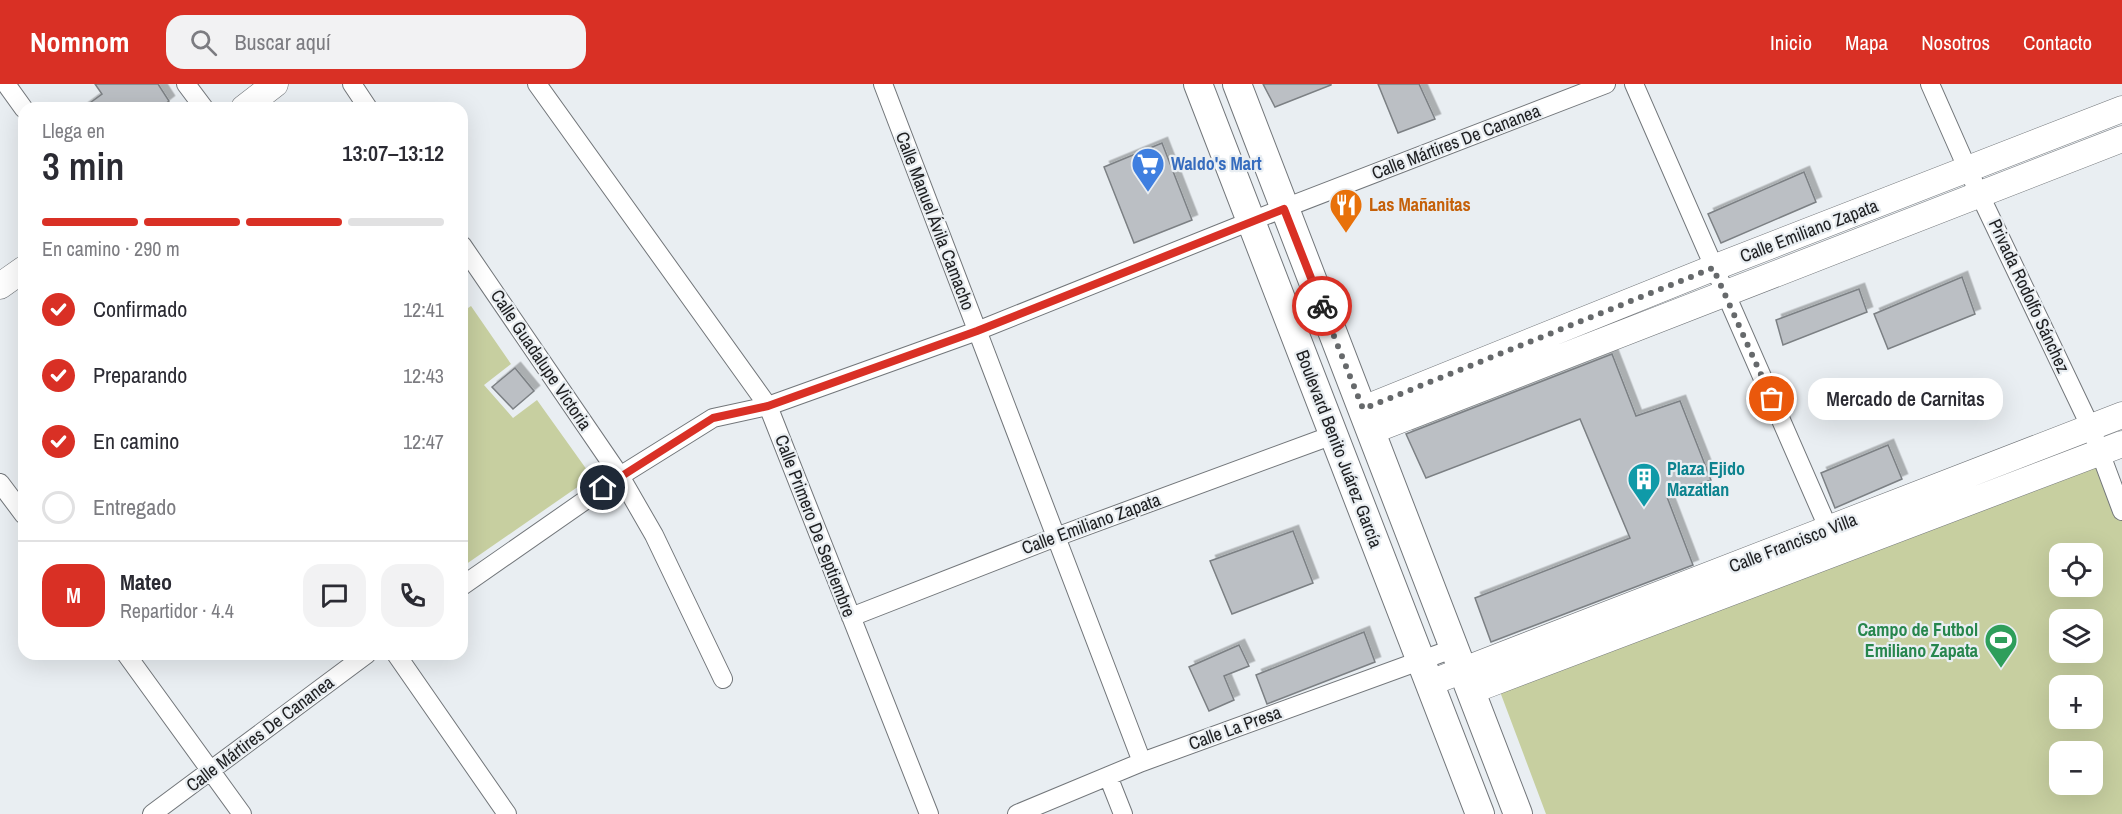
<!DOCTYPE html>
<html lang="es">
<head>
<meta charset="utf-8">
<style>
  :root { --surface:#fff; --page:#f2f2f3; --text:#2b2b33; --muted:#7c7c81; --line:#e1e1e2; --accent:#d93025 }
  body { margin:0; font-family:"Archivo Narrow",sans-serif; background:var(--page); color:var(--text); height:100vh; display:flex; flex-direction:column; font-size:22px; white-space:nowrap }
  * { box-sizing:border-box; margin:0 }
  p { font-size:20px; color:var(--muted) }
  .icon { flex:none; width:33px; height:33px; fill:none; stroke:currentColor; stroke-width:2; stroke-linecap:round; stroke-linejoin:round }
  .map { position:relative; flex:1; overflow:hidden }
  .drawer { position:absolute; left:18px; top:18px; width:450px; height:558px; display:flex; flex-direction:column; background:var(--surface); border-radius:18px; box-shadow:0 6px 24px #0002 }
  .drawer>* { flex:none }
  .controls { position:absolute; left:2049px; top:459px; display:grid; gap:12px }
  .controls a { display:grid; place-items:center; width:54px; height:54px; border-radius:12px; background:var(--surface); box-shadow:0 6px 24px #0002; font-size:30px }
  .pin { position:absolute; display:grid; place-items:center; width:51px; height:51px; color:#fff; margin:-26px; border:3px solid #fff; border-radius:50%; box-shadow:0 2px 6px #0007 }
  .courier { position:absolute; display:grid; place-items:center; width:60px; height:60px; margin:-30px; border:4px solid #d93025; border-radius:50%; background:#fff; color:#222; box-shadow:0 2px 8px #0007 }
  .bubble { position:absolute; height:42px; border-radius:18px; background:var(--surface); box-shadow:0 6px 24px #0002; font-size:20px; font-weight:600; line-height:42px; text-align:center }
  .summary em { font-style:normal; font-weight:600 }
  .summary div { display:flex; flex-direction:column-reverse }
  .summary { display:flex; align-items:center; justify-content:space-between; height:102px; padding:0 24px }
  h1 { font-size:39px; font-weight:600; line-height:45px }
  .bar { display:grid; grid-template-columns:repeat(4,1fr); gap:9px 6px; align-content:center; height:72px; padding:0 24px }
  .bar i { height:8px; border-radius:4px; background:var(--line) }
  .bar .on { background:var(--accent) }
  .bar p { grid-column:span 4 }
  .line { display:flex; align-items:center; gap:15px; padding:0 24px; border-top:2px solid var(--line) }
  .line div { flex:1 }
  .round { display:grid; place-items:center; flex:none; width:63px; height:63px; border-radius:18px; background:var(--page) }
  ol { padding:0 24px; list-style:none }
  li { display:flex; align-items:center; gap:18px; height:66px }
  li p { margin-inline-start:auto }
  li .icon { padding:6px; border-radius:50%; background:var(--accent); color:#fff; stroke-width:4 }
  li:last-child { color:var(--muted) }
  li i { width:33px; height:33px; border:3px solid var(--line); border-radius:50% }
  header { display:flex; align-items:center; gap:36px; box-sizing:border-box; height:84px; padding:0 30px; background:var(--accent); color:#fff }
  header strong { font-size:28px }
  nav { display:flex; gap:33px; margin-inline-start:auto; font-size:21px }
  .search { width:420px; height:54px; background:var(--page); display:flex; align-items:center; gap:15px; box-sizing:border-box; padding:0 21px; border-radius:18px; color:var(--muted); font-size:22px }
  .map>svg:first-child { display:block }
  .green { fill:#c7cfa0; fill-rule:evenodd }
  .building { fill:#bbbfc4; stroke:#7c8084; stroke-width:1.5; filter:url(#shadow) }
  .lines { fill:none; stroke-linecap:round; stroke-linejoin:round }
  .street-casing { stroke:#72767a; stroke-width:20 }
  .secondary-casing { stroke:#72767a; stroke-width:27 }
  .primary-casing { stroke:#72767a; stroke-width:30 }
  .street { stroke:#fff; stroke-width:18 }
  .secondary { stroke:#fff; stroke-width:26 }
  .primary { stroke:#fff; stroke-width:28 }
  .done { stroke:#66696b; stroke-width:6; stroke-dasharray:0 10.8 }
  .route { stroke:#d93025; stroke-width:8 }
  .labels { text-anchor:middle; stroke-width:4.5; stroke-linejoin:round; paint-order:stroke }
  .street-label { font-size:18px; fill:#202123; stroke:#e9eef2 }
  .shop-label { font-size:18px; font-weight:bold; fill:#366cbe; stroke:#e9eef2; text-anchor:start }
  .food-label { font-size:18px; font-weight:bold; fill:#c56008; stroke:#e9eef2; text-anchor:start }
  .culture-label { font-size:18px; font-weight:bold; fill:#0d838f; stroke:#e9eef2; text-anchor:start }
  .leisure-label { font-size:18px; font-weight:bold; fill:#27864d; stroke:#e9eef2; text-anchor:end }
</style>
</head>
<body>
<header>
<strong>Nomnom</strong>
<div class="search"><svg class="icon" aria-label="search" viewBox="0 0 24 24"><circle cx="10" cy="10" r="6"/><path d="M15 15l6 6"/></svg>Buscar aquí</div>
<nav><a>Inicio</a><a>Mapa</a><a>Nosotros</a><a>Contacto</a></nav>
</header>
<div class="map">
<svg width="2122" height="730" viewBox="0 0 2122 730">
  <defs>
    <filter id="shadow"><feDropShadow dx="5.5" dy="-5.5" stdDeviation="0" flood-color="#0004"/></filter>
  </defs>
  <rect width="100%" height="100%" fill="#e9eef2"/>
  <!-- green -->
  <path class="green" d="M471,222L511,280L484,301L513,334L537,316L592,393L462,483V228Z
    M2081,378L2115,384L2122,400V730H1546L1499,605ZM2060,470H2092V502H2060ZM2060,536H2092V568H2060ZM2060,602H2092V634H2060ZM2060,668H2092V700H2060Z"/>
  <!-- building -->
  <path class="building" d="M95,0H158L169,17L160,24H83L102,10Z
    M1263,0H1331V1L1275,23Z
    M1378,0H1419L1435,35L1398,49Z
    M1162,59L1192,136L1134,159L1104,83Z
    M1804,88L1816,118L1721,159L1708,130Z
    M1962,193L1975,230L1888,265L1874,230Z
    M1859,205L1867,228L1783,261L1776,236Z
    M1612,270L1636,332L1680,317L1711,396L1667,413L1693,481L1491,558L1475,514L1630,454L1580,335L1426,394L1406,350Z
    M515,284L534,307L513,325L492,303Z
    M1888,361L1902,395L1835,424L1821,389Z
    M1293,447L1313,499L1232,530L1210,477Z
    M1364,548L1375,578L1267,620L1256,591Z
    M1239,561L1249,582L1224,592L1234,616L1209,627L1189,583Z"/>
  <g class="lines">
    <!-- street casing -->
    <g class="street-casing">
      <path id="street" d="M6,0L24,25
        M186,0L204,24
        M352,0L368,24
        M537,0L768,322L929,730
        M883,0L1142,678
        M1634,0L1833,455
        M1930,0L1968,86L2091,344L2122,427
        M462,161L620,392L654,451L723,595
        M0,399L24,431
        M462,502L620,392L713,334L768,322L977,247L1251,137L1606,0
        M851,533L1056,453L1333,351
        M126,570L242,730
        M396,570L507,730
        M1108,692L1123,730
        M152,730L367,570
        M1017,730L1142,678L1455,564"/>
    </g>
    <!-- secondary casing -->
    <g class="secondary-casing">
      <path id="secondary" d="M244,24L275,0
        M0,202L24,185
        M1363,325L1713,184L2122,25
        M1372,347L2122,55
        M1430,599L2122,331
        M1471,607L2122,360"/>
    </g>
    <!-- primary casing -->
    <g class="primary-casing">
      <path id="primary" d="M1198,0L1480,730
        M1237,0L1518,730"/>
    </g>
    <!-- street -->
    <use href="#street" class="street"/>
    <!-- secondary -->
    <use href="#secondary" class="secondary"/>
    <!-- primary -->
    <use href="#primary" class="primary"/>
  </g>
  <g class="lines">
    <!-- done -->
    <path class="done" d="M1322,222L1363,325L1713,184L1772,315"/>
    <!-- route -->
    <path class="route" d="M603,404L713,334L768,322L977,247L1284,125L1322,222"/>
  </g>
  <!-- icons -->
  <defs>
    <g id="supermarket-pin" transform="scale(1.725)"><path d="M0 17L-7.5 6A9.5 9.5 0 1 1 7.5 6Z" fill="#3f7fe0" stroke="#e9eef2"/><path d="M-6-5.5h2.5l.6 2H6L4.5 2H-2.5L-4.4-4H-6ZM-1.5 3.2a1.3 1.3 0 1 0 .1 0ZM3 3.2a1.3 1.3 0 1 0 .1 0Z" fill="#fff"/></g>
    <g id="restaurant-pin" transform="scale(1.725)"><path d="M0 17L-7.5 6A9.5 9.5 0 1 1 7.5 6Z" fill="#e8710a" stroke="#e9eef2"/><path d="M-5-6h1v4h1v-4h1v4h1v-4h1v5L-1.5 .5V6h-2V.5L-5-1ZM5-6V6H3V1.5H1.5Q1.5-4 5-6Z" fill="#fff"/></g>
    <g id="building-pin" transform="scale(1.725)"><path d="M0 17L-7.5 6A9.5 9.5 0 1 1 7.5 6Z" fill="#0f9aa8" stroke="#e9eef2"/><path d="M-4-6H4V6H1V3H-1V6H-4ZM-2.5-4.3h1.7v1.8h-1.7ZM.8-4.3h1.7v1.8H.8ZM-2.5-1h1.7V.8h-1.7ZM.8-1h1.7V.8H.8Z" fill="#fff"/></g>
    <g id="stadium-pin" transform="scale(1.725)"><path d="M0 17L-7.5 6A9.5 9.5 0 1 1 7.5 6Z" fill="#2e9e5b" stroke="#e9eef2"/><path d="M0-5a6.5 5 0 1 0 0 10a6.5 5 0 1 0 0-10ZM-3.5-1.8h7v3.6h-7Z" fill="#fff"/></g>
  </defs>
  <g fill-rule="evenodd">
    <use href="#supermarket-pin" x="1148" y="80"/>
    <use href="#restaurant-pin" x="1346" y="121"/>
    <use href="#building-pin" x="1644" y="395"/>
    <use href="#stadium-pin" x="2001" y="556"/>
  </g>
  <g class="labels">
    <!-- street labels -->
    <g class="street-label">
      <text transform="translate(1456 58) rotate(-21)" y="6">Calle Mártires De Cananea</text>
      <text transform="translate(935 137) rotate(69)" y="6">Calle Manuel Ávila Camacho</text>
      <text transform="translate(1809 147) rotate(-21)" y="6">Calle Emiliano Zapata</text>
      <text transform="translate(2029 212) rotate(65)" y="6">Privada Rodolfo Sánchez</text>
      <text transform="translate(541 276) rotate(56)" y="6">Calle Guadalupe Victoria</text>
      <text transform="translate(1339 365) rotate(69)" y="6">Boulevard Benito Juárez García</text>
      <text transform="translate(1091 440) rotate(-20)" y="6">Calle Emiliano Zapata</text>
      <text transform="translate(815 442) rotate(69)" y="6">Calle Primero De Septiembre</text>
      <text transform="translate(1793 459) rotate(-21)" y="6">Calle Francisco Villa</text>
      <text transform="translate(1235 644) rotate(-20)" y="6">Calle La Presa</text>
      <text transform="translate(260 650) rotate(-37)" y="6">Calle Mártires De Cananea</text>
    </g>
    <!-- shop labels -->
    <g class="shop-label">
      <text x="1171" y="86">Waldo's Mart</text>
    </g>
    <!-- food labels -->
    <g class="food-label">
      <text x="1369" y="127">Las Mañanitas</text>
    </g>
    <!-- culture labels -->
    <g class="culture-label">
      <text x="1667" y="391">Plaza Ejido<tspan x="1667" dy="21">Mazatlan</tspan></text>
    </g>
    <!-- leisure labels -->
    <g class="leisure-label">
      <text x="1978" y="552">Campo de Futbol<tspan x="1978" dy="21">Emiliano Zapata</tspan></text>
    </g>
  </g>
</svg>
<div class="controls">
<a><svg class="icon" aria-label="locate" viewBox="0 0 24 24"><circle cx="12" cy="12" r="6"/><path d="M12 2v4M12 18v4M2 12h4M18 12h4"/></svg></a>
<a><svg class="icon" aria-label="layers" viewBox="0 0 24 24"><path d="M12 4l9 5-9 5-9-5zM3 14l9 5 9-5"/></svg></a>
<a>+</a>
<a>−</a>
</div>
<div class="pin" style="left:1772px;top:315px;background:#ea580c"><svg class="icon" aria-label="bag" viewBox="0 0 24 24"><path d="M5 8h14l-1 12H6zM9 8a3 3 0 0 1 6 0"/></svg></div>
<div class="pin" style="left:603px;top:404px;background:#1f2937"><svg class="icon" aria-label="home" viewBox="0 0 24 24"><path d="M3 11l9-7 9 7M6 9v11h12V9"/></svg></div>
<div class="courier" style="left:1322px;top:222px"><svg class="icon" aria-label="bike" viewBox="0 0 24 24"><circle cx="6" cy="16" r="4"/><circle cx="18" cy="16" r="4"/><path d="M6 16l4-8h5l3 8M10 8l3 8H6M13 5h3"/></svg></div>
<div class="bubble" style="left:1808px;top:294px;width:195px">Mercado de Carnitas</div>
<section class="drawer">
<div class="summary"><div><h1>3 min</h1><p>Llega en</p></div><em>13:07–13:12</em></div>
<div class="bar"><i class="on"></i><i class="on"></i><i class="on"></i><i></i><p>En camino · 290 m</p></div>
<ol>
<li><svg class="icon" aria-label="check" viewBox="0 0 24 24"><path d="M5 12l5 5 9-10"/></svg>Confirmado<p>12:41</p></li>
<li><svg class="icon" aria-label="check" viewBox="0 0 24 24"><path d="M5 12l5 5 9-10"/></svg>Preparando<p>12:43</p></li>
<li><svg class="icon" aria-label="check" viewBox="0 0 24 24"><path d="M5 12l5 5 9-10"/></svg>En camino<p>12:47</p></li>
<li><i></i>Entregado</li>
</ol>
<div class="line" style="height:108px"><b class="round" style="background:var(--accent);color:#fff">M</b><div><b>Mateo</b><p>Repartidor · 4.4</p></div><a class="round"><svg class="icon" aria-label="chat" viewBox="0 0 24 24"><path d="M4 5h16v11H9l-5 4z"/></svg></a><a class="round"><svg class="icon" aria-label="phone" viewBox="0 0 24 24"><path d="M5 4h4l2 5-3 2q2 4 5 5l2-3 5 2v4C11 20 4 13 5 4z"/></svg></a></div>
</section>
</div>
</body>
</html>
